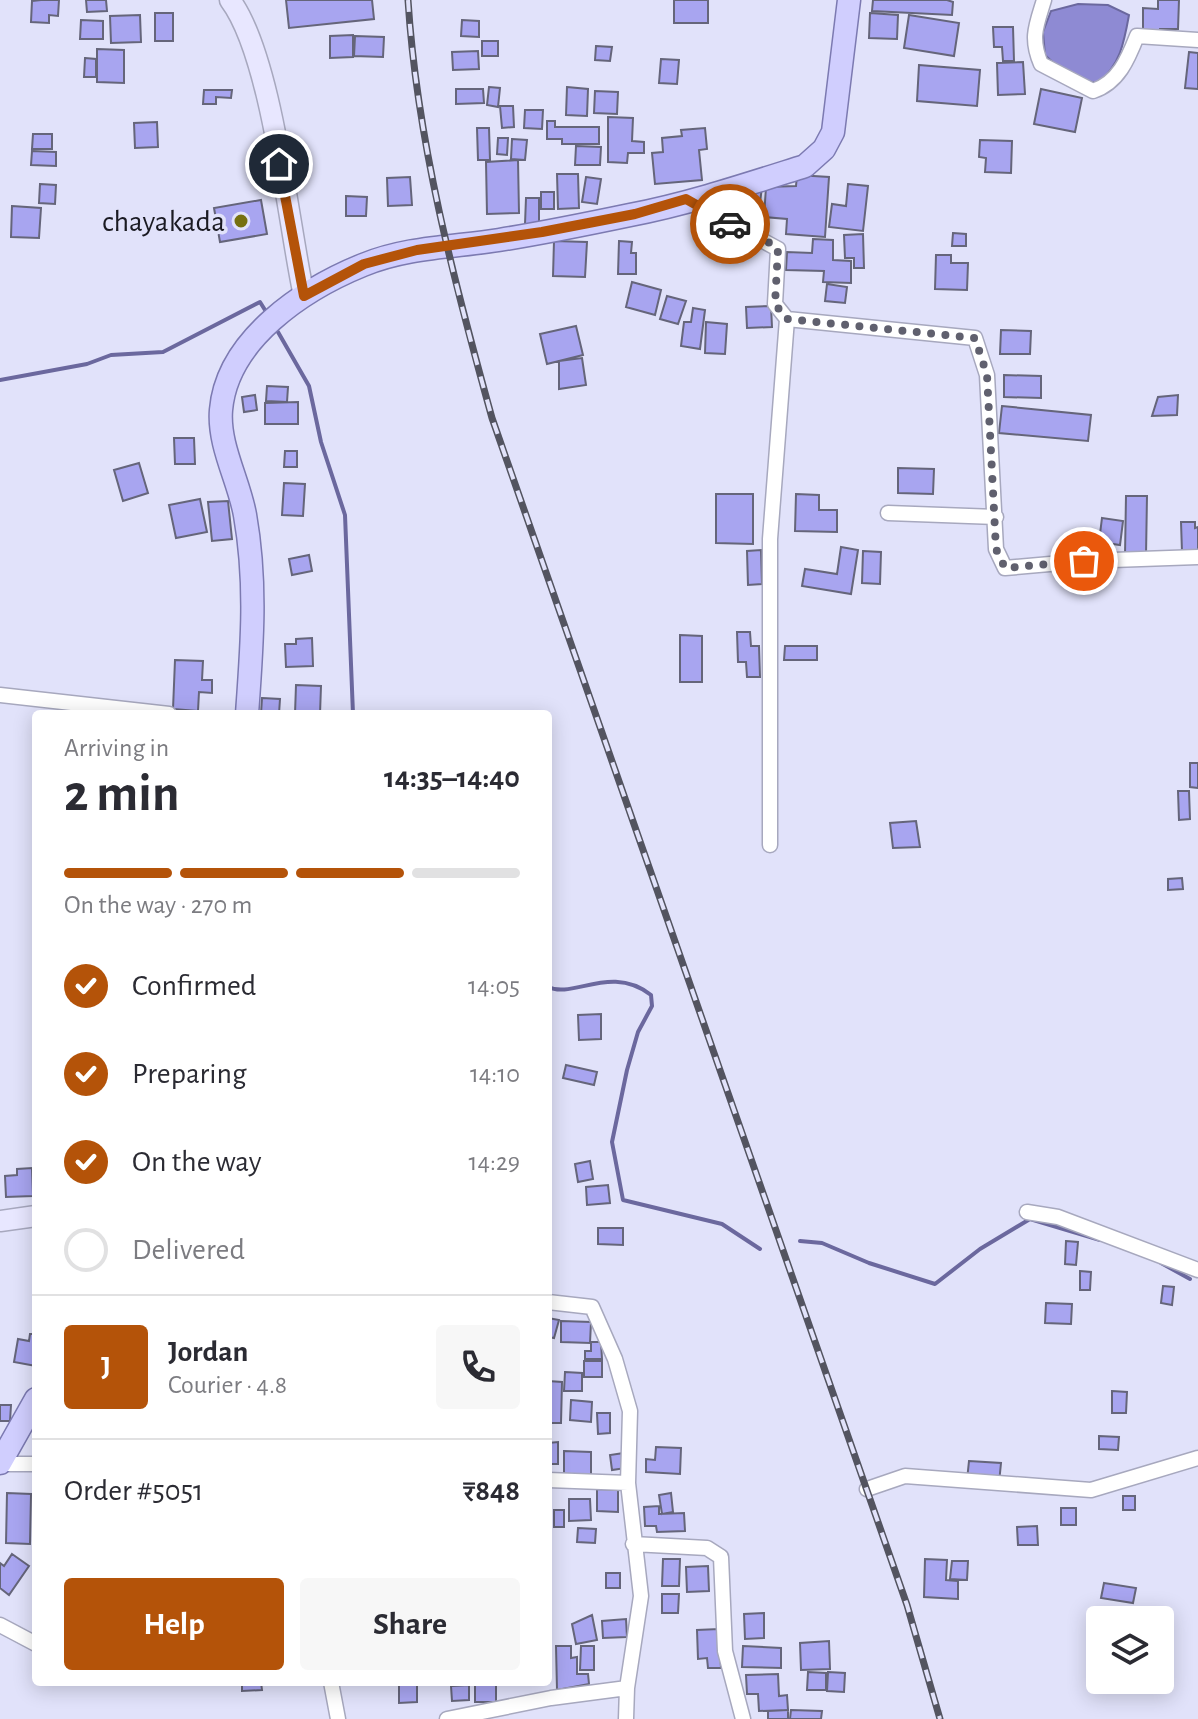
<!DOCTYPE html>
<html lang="en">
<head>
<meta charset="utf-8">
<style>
  :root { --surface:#fff; --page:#f7f7f7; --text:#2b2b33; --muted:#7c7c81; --line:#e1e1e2; --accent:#b45309 }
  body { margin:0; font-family:"Alegreya Sans",sans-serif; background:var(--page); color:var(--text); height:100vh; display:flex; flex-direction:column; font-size:30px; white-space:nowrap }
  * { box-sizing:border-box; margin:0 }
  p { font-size:26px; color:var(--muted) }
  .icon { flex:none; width:44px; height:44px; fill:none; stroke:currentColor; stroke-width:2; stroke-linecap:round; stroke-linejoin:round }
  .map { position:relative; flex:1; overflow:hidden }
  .sheet { position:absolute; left:32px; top:710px; width:520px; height:976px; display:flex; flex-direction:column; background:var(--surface); border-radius:8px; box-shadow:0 4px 20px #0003 }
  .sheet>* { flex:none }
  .fabs { position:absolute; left:1086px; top:1606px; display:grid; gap:16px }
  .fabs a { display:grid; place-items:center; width:88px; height:88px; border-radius:8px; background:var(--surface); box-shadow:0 4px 20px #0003; font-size:40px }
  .pin { position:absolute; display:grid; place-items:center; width:68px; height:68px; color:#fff; margin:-34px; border:4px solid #fff; border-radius:50%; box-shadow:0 2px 8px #0007 }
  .courier { position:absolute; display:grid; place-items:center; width:80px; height:80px; margin:-40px; border:6px solid #b45309; border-radius:50%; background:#fff; color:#222; box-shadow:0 2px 10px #0007 }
  .summary em { font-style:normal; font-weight:700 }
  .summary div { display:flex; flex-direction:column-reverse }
  .summary { display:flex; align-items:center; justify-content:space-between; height:136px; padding:0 32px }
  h1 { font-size:52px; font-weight:700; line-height:60px }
  .bar { display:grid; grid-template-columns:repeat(4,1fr); gap:12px 8px; align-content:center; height:96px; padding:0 32px }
  .bar i { height:10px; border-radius:6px; background:var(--line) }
  .bar .current { background:var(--accent) }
  .bar p { grid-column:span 4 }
  .line { display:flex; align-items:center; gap:20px; padding:0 32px; border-top:2px solid var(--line) }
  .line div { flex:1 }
  .round { display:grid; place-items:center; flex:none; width:84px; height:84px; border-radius:8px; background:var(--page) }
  ol { padding:0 32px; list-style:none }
  li { display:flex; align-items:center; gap:24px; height:88px }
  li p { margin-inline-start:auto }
  li .icon { padding:8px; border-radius:50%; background:var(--accent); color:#fff; stroke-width:4 }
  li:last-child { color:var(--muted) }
  li i { width:44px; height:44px; border:4px solid var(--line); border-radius:50% }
  .action { display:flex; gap:16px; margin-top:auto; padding:16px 32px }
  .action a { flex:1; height:92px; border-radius:8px; background:var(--accent); color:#fff; font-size:32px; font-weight:700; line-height:92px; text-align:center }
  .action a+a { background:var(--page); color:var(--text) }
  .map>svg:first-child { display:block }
  .water { fill:#8e8ad3; stroke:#6b689e; stroke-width:2 }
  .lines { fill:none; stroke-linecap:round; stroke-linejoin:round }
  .stream { stroke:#6b689e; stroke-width:4 }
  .building { fill:#a8a5f0; stroke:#65657a; stroke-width:2 }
  .street-casing { stroke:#a7a8be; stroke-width:17 }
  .secondary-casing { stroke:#a7a8be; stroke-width:23 }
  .primary-casing { stroke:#7c7ab1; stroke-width:25 }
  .street { stroke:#fff; stroke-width:14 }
  .secondary { stroke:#e8e7ff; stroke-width:20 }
  .primary { stroke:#d0cefe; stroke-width:22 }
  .rail-casing { stroke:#535460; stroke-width:7 }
  .rail { stroke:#e1e2fa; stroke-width:4; stroke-dasharray:12; stroke-linecap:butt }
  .done { stroke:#60606e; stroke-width:8; stroke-dasharray:0 14.4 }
  .route { stroke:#b45309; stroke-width:10 }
  .poi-dot { fill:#767010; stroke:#e1e2fa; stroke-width:3 }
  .labels { text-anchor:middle; stroke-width:7; stroke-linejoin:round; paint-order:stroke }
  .poi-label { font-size:30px; fill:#1a1a22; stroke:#e1e2fa; text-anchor:end }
</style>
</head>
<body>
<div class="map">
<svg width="1198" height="1719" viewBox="0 0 1198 1719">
  <rect width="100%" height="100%" fill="#e1e2fa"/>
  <!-- water -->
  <path class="water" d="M1078,4L1108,5L1129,15C1124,43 1120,65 1098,83C1076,80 1060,70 1045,55L1043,32L1051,11Z"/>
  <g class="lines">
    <!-- stream -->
    <path class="stream" d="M278,332L309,386L321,442L345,515L353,714
      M0,380L87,364L111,355L163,352L260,302L265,310
      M548,987C573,999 611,964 651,995L652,1006L638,1032L627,1070L612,1142L623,1200L722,1224L760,1249
      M800,1241L822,1243L869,1263L935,1284L980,1249L1030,1219L1100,1240
      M1161,1263L1190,1279"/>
  </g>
  <!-- building -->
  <path class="building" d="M41,0H59L58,16L49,15V23L31,22L32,1Z
    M86,0H106L107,11L87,12Z
    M286,0H372L374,19L289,28Z
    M674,0H708V23H674Z
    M873,0H947L953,2L952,15L872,11Z
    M1158,0H1179L1178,29H1160L1159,35H1143V8L1158,9Z
    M155,13H173V41H155Z
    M870,13L898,15L897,39L869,38Z
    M140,15L141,42L111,43L110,16Z
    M909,15L959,23L954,56L904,48Z
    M81,20L103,21V39H80Z
    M462,20L479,21V37L461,36Z
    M993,27H1013L1014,61H1003L1002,47H994Z
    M353,35V57L330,58V36Z
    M355,36L384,37L383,57L354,56Z
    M482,41H498V56H482Z
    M596,46L612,47L610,61L595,60Z
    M97,49L124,50V83L97,82Z
    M478,51L479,69L453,70L452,52Z
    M1189,52L1198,53V89L1185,88Z
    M85,58L96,59V77H84Z
    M661,59L679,60L677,84L659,83Z
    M1023,62L1025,94L998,95L997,63Z
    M919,65L980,70L977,106L917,101Z
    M489,87L500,88L498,107L487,105Z
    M567,87L588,89L587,116L566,115Z
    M456,89H483L484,103L456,104Z
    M1041,89L1082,98L1075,132L1034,124Z
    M204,90H232L231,98L216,97V104H203Z
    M595,91L618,92L617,114L594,113Z
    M500,106H513L514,127L502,128Z
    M525,110H543L542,129L524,128Z
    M608,117L633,118L632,141L644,142V153H628L627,163L608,162Z
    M547,121H555V127H599V144H562V139H547Z
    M157,122L158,147L135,148L134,123Z
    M477,128H489L490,160H478Z
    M705,128L707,149L699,150L702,180L655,184L652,153L663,152L662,138L682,136L681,130Z
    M33,134H52V149H32Z
    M498,138H508L507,155L497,154Z
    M512,139L527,140L525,160L511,159Z
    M980,140L1012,141L1011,173L985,172L986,158L979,157Z
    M576,146L601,147L600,165H575Z
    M32,151L56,152V166L31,165Z
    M518,160L519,213L487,214L486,162Z
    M557,174H578L579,208L558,209Z
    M797,175L829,177L825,237L786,234L787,219L764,217L766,187L796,186Z
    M410,177L412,205L388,206L387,178Z
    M586,177L601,179L597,204L582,202Z
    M40,184L56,185L55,204L39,203Z
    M848,184L868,186L863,231L829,227L832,204L846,206Z
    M748,185L762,187L758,218L722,213L725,193L746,196Z
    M541,192H554V209H541Z
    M346,196L367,197L366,216H346Z
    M526,198H539V225L525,224Z
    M261,200L267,234L220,242L214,208Z
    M12,206L41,208L39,238L11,237Z
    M953,233L966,234V246H952Z
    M863,234L864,268H854V258H845L844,235Z
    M813,239L833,240V260L851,261V283L823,282L824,271L786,270L787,252L812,253Z
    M554,241L587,242L585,277L553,276Z
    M619,241L632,242L631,253H636V274H618Z
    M936,255H951V263H968L967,290L935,289Z
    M632,282L661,290L655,315L626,307Z
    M827,284L847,287L845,303L825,301Z
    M667,296L686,301L678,324L660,319Z
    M771,306L772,327L747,328L746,307Z
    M693,308L705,310L700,349L681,346L684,322H691Z
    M706,322L727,324L725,354L705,353Z
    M576,326L583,355L547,364L540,334Z
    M1001,330L1031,331L1030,354H1000Z
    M582,358L586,385L559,389V361Z
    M1004,375L1041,376V398L1004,397Z
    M267,386L288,387L287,402L266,401Z
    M255,395L257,410L244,412L242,397Z
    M1178,395L1177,415L1152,416L1158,397Z
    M298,402V424H265V403Z
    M1002,406L1091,415L1088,441L999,433Z
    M174,438H194L195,464H175Z
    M285,451H297V467H284Z
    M139,463L148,493L123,501L114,470Z
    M898,468L934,469L933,494L898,493Z
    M284,483L305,484L303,516L282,515Z
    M716,494H753V544L716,543Z
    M796,494L819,495V510H837V532L795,531Z
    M1126,496H1147L1146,555H1125Z
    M200,499L207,532L176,538L169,505Z
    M228,501L232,539L212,541L208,502Z
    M1102,518L1123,521L1120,545L1099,542Z
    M1181,522H1195V528L1198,527V552H1182Z
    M841,547L858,550L851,594L802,586L805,569L837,574Z
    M761,550L762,584L748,585L747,551Z
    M863,551L881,552L880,584L862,583Z
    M309,555L312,571L292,575L289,559Z
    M737,632H750L751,646H759L760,677H747L746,662H738Z
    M680,635L702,636V682H680Z
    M312,638L313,666L286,667L285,644H296V639Z
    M785,646H817V660H784Z
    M175,660L203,661L202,680H212V693L199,692L198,711L173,709Z
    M296,685L321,686L320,714H295Z
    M262,698L280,699L279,714H261Z
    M1190,763H1198V788L1190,787Z
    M1178,791H1189L1190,819L1179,820Z
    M916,821L920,847L893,848L890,823Z
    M1182,878L1183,889L1168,890V879Z
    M601,1014V1039L579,1040L578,1015Z
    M566,1065L597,1072L594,1085L563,1078Z
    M590,1161L593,1179L578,1182L575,1164Z
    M32,1168L33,1196L6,1197L5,1176L17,1175V1169Z
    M608,1185L610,1203L587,1205L586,1187Z
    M598,1228H623V1245L598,1244Z
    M1066,1241L1078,1242L1076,1265L1065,1264Z
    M1080,1271L1091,1272L1090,1290H1080Z
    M1163,1286L1174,1287L1172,1305L1161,1303Z
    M1046,1303L1072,1304L1071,1324L1045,1323Z
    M548,1318L559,1320L554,1338L548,1337Z
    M561,1321L591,1322L590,1343L561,1342Z
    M30,1334H36V1366L14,1362L18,1339L29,1341Z
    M591,1342H601L602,1359H585V1351H591Z
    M584,1361H602V1377H584Z
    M565,1372L582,1373V1391H564Z
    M548,1381L562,1382L561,1423H548Z
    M1112,1391L1127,1392L1126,1413H1112Z
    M571,1400L592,1402L591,1422L570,1420Z
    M0,1405H11L10,1421H0Z
    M597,1413H610V1433L598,1434Z
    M1099,1436L1119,1437L1118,1450L1099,1449Z
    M558,1442V1464H548V1443Z
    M656,1447L681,1448L680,1474L646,1472V1459L655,1460Z
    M564,1451L591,1452V1478H564Z
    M624,1453L626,1468L612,1470L610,1455Z
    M969,1461L1001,1463L999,1483L967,1480Z
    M597,1489L618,1490V1512L597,1511Z
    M7,1493L31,1494L30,1544L6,1543Z
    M671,1493L673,1512L662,1514L659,1495Z
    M1123,1496H1135V1510H1123Z
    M569,1499H590L591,1520L569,1521Z
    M659,1506V1514L684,1513L685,1531L657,1532L656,1526H645L644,1507Z
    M1061,1508H1076V1525H1061Z
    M554,1510H564V1527H554Z
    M1037,1526L1038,1545H1018L1017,1527Z
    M578,1528L596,1529L595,1543L577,1542Z
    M12,1554L29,1566L9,1595L0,1588V1563L4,1566Z
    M663,1559H680L679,1586H662Z
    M925,1559L947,1560L946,1580L958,1581V1599L924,1597Z
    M952,1561H968L967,1580L950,1579Z
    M708,1566L709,1591L687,1592L686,1567Z
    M606,1573H620V1588H606Z
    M1104,1583L1136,1588L1133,1603L1101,1598Z
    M662,1594H679L678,1613H662Z
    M764,1613V1638L745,1639L744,1614Z
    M592,1615L597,1640L576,1644L572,1624Z
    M626,1619L627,1637L603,1638L602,1621Z
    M719,1629L721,1668H708L707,1658L698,1659L697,1630Z
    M829,1641L830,1669L801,1670L800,1643Z
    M556,1646H571V1658L577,1657V1674H588L589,1684L557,1690Z
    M581,1646H594V1670H580Z
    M743,1646L781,1648V1668L742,1667Z
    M808,1672L826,1673V1690H807Z
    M828,1672L845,1673L844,1692L827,1691Z
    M778,1674L779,1696L787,1695L788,1710L759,1711L758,1694H747L746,1675Z
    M242,1682H261L262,1690L242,1691Z
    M399,1682H417V1702L399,1703Z
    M475,1684H496V1702H475Z
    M469,1685V1700L452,1701L451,1686Z
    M788,1710V1719H768V1711Z
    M791,1710L822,1711L821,1719H790Z"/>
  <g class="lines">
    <!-- street casing -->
    <g class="street-casing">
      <path id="street" d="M1044,0C1036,26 1030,38 1041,64L1093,91C1118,83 1128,59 1137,36L1198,40
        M686,199L778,249L775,304L787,319L975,338L987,375L996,549L1005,568L1084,561L1198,557
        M888,513L996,517
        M0,695L169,714
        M770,845V539L787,319
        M1027,1212L1058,1217L1198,1270
        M0,1464H36
        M548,1480L628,1483
        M867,1489L905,1476L1091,1490L1198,1458
        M633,1544L707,1548L721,1557L725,1651L743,1719
        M0,1625L36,1644
        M331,1682L338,1719
        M447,1719L551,1698L627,1688L641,1596L628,1483L630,1411L615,1359L592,1307L548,1302
        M626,1719L627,1688"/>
    </g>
    <!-- secondary casing -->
    <g class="secondary-casing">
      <path id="secondary" d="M230,0C272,56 288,222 304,296
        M0,1221L36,1216"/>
    </g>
    <!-- primary casing -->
    <g class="primary-casing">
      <path id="primary" d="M247,714C252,646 257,583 245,515C239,481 218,445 221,410C227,339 304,289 363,265C406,247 454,247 499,240C543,233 587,224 630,215C688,204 748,184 805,166L824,149L833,132L849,0
        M0,1463L36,1399"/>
    </g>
    <!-- street -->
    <use href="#street" class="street"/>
    <!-- secondary -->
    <use href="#secondary" class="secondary"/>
    <!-- primary -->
    <use href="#primary" class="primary"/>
    <!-- rail casing -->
    <g class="rail-casing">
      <path id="rail" d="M408,0C417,142 454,281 492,418L907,1605L940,1719"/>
    </g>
    <!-- rail -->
    <use href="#rail" class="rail"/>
  </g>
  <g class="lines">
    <!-- done -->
    <path class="done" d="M730,224L760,236L778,249L775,304L787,319L975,338L987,375L996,549L1005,568L1084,561"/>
    <!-- route -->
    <path class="route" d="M279,164L304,296L364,264L417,250L542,232L635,214L686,199L730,224"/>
  </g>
  <!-- markers -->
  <circle class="poi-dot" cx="241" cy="221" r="8"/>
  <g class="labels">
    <!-- poi labels -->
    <g class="poi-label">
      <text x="225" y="231">chayakada</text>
    </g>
  </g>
</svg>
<div class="fabs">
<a><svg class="icon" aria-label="layers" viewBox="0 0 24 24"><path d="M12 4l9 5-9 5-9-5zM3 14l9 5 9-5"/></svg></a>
</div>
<div class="pin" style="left:1084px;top:561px;background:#ea580c"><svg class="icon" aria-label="bag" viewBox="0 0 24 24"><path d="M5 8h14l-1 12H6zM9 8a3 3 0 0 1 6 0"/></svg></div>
<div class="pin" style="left:279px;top:164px;background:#1f2937"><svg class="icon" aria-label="home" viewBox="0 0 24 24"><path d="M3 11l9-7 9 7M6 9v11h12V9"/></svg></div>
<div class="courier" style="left:730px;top:224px"><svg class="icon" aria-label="car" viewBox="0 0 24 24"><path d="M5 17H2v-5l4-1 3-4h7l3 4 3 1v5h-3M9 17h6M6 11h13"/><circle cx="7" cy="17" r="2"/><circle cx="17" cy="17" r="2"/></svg></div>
<section class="sheet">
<div class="summary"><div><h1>2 min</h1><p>Arriving in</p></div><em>14:35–14:40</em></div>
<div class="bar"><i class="current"></i><i class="current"></i><i class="current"></i><i></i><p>On the way · 270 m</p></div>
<ol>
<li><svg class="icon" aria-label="check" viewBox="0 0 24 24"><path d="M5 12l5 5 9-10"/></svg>Confirmed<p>14:05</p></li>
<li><svg class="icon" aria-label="check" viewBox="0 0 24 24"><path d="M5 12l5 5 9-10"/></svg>Preparing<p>14:10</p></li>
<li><svg class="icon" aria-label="check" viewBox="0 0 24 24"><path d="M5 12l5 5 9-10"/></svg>On the way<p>14:29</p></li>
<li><i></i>Delivered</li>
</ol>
<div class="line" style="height:144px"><b class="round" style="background:var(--accent);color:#fff">J</b><div><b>Jordan</b><p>Courier · 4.8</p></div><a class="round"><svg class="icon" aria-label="phone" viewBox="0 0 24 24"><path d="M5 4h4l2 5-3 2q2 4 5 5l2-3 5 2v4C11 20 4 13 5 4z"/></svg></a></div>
<div class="line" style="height:104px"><div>Order #5051</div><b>₹848</b></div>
<div class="action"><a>Help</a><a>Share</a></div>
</section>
</div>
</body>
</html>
